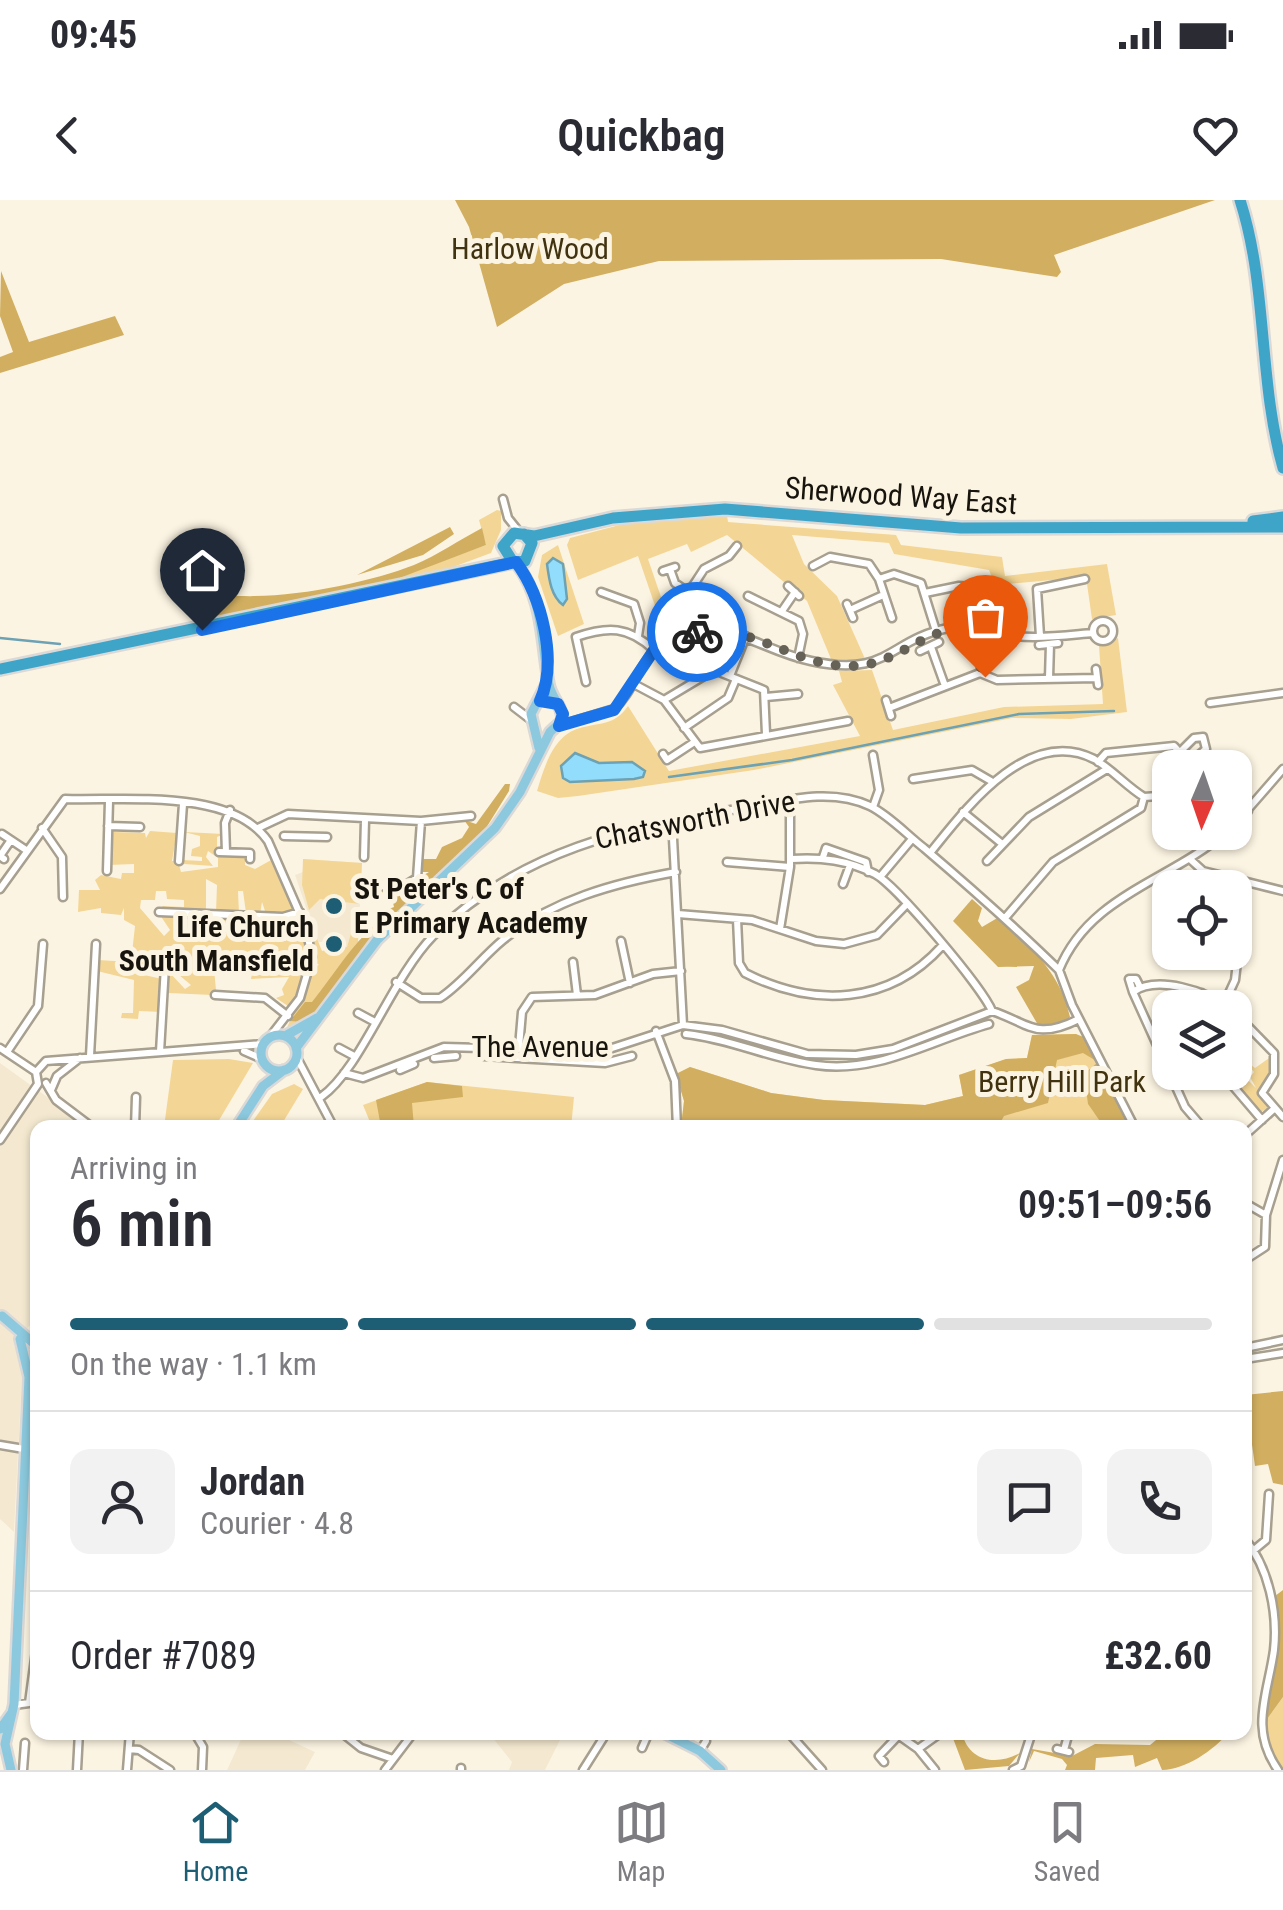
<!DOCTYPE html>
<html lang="en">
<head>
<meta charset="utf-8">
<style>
  :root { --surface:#fff; --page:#f2f2f3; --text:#2b2b33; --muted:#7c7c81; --line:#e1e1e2; --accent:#1e5e74 }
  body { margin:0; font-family:"Roboto Condensed",sans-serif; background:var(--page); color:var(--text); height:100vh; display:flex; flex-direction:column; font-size:38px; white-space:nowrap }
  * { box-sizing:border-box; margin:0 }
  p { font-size:32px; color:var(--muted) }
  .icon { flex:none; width:55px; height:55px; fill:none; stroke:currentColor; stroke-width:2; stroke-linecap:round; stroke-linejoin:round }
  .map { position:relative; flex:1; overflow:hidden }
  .sheet { position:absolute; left:30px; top:920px; width:1222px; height:620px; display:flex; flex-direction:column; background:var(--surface); border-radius:20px; box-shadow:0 2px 8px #0004 }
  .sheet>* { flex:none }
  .needle { width:65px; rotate:182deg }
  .fabs { position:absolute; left:1152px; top:550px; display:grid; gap:20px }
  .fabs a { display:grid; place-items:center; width:100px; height:100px; border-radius:20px; background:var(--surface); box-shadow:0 2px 8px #0004; font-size:50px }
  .pin { position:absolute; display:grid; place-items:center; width:85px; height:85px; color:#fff; margin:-102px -42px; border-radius:50% 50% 50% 0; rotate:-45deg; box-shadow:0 0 10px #0007 }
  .pin .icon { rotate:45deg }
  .courier { position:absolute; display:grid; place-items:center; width:100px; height:100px; margin:-50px; border:8px solid #1a73e8; border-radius:50%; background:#fff; color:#222; box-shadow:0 2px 12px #0007 }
  .head em { font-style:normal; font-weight:600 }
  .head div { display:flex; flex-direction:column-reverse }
  .head { display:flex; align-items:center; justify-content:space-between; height:170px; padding:0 40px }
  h1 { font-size:65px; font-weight:600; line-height:75px }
  .bar { display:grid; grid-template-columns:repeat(4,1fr); gap:15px 10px; align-content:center; height:120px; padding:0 40px }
  .bar i { height:12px; border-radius:8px; background:var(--line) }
  .bar .selected { background:var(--accent) }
  .bar p { grid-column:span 4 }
  .line { display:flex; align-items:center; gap:25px; padding:0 40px; border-top:2px solid var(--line) }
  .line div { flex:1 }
  .round { display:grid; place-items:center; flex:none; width:105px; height:105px; border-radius:20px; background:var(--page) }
  .status { display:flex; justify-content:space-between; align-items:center; height:70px; padding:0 50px; background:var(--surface); direction:ltr }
  .status svg { height:28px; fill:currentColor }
  header { display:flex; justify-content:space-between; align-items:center; height:130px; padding:0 40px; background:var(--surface); font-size:45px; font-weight:600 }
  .tab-bar { display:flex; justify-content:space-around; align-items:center; height:140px; border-top:2px solid var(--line); background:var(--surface); font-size:28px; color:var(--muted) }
  .tab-bar a { display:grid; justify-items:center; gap:5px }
  .tab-bar .selected { color:var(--accent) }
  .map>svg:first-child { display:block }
  .built { fill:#f4e9d0 }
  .green { fill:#f3d695 }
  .forest { fill:#d2af60 }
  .water { fill:#92ddfb; stroke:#6da1b4; stroke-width:2.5 }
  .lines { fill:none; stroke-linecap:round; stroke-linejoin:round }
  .stream { stroke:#6da1b4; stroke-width:2.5 }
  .minor-casing { stroke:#a79f8f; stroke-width:11 }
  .major-casing { stroke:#dad9d8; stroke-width:14 }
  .highway-casing { stroke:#dad9d8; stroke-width:16 }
  .minor { stroke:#fff; stroke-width:6 }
  .major { stroke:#8cc9de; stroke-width:9 }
  .highway { stroke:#3fa5c8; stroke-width:11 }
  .done { stroke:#676258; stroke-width:10; stroke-dasharray:0 18 }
  .route { stroke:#1a73e8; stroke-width:12 }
  .poi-dot { fill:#1e5e74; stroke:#fcf4e2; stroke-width:4 }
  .labels { text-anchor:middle; stroke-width:10; stroke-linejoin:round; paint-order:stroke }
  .park-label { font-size:30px; fill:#413310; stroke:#fcf4e2 }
  .street-label { font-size:30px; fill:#17140e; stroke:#fcf4e2 }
  .poi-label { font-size:30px; font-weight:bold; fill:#17140e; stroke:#fcf4e2; text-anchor:start }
</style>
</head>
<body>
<div class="status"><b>09:45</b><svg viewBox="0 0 49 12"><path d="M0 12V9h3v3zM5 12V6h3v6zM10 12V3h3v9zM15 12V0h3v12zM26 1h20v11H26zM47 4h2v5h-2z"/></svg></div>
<header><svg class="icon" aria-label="back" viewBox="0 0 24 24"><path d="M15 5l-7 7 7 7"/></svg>Quickbag<svg class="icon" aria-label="heart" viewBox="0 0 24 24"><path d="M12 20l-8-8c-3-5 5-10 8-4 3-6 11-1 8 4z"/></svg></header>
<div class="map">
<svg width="1283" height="1570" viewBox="0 0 1283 1570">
  <rect width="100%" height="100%" fill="#fcf4e2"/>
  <!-- built -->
  <path class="built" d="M303,659L362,663L358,744L341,752V742H318L295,675L303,672Z
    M0,863L89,927L38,928L37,1128L29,1126L14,1146L23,1158L14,1332L0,1319Z
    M488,1532L553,1533L561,1538L545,1570H509L512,1562Z
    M244,1533H274L315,1552L305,1570H227Z"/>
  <!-- green -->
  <path class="green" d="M497,310L501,311V330L491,353L429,376L362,389L486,345L479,320Z
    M717,314L727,315L728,322L896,335L901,345L1002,357L1005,376L1107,364L1116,415L1092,419L1086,377L995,385L989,370L894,354L889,343L792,335L804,364L837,396L866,461L831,459L807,401L727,335L691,352L687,344L648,359L673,432L665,435L638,356L578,380L567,345L570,338L631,322Z
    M558,345L584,424L558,436L538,377L542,355Z
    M1118,438L1127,512L1071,519L1012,518L754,570L578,596L558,598L537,591C544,568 553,535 580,528C601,522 614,526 628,506L669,571L860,536L833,485L842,482L839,471L872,470L893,530L1004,507L1103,504L1099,446Z
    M114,628V632L145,633L146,638L150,631L177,633L172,661H178L181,672L218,667V658L208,651L206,657L213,666L184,664L182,660L202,661V657L191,656L192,649L200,646V636L184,632L224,634L217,637V654H245V665L255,669L273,659L295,708L286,715L266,714L262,702L260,714L246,713L243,691H238L239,713L216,712L217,685L206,679V711L164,709L162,706L184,707V700L167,699L166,691H156L155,700H141L140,708L164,736L170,730L160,715L197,716L193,724L206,732L210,726L201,716L237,718L235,731H247L251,719V731L265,732L268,727V732H275V741H286L287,731H294V721L289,718L295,716C316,743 308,780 291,808L276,798L284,795L282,789L289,777L251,779L253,768L260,761L250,760V765L235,761L234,770L214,769L216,790L212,795L168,793L169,772L185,789L191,785L179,775L185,766L164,758L161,768L158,764H140V774L162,779L161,812L139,811L138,819L121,818L122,813H133L134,780L97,771L98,760L131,762L135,726L124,720V708L121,715L101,713V708L78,712L79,690H100L95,680L101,675L121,679L122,673H134V664L109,665Z
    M303,659L362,663L360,704L320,699L309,710L302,685Z
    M430,679L433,682C417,698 398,714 383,732C356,765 330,819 286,830L313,767L319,765L313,761L311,737L316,736L322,751L329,749V744L347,747L355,720H359L358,742Z
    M1076,834L1093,849L1131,927H681L684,901L676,874L690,867L771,893L824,900L925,905L963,896L959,875L1006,859L1027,858L1032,835Z
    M1272,856L1271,870L1259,890L1268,908L1259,913L1224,873L1235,872V867L1256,888L1250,877L1254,872L1242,858L1255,868Z
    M229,859L253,863L215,927H164L173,860Z
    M427,882L574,897L571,928L372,927L363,905Z
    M294,884L303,889L280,927L248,928L272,894Z
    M1283,1497V1570L1274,1558L1265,1522Z"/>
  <!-- forest -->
  <path class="forest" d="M455,0H1215L1054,55L1061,72L1057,77L941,59L659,61L564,84L497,127L469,27Z
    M1,71L29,142L115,116L124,135L0,173V157L13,152L0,116Z
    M450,327L454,334L423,355L357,375Z
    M482,328L486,345L389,382L205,422L209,392C262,405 363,385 414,365C438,355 459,340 482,328Z
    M505,584H510L509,591L483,633L435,676L323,805L302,822L290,821L305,802H312C333,776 351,745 377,723L376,714L394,707L392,698L370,695L371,688L399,693L402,687L429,672H419L418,659H436L442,647L462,638L469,627L464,620L476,624Z
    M972,699L982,708L978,721L982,727L999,717C1031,748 1060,772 1070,817L1063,823L1038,825L1016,787L1029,780L1034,766L998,767L953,721Z
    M1076,834L1086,838L1093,849L1131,927H1104L1088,904L1084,874L1098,862L1083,853L1057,860L1048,903L1004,916L998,927H681L684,901L676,874L690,867L771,893L824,900L925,905L963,896L959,875L1006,859L1027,858L1032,835Z
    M427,882L462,886L463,897L412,903L414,927H381L376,900Z
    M1283,1191V1285L1273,1283L1268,1264L1255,1266L1245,1195Z
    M1283,1390V1497L1265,1522L1277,1453L1275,1396Z
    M1177,1532L1228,1533C1214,1550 1185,1570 1162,1570L1157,1558L1135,1567L1133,1555L1096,1558L1095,1570H1065L1067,1565L1062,1559L1034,1551L1029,1562L1032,1549L1072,1556L1095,1544L1150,1545L1161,1536Z
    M951,1533H962C969,1562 997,1566 1020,1553L1009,1566L965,1570Z"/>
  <!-- water -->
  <path class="water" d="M553,358L563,364L567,399L563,405C551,396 549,379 547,364Z
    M575,553L599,563L632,562L645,571L643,577L634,579L570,582L563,578L561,566Z"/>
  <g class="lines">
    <!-- stream -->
    <path class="stream" d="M0,438L60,444
      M669,577L792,560L1019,514L1114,511"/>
    <!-- minor casing -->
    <g class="minor-casing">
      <path id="minor" d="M503,299L508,318L520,333
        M813,366L830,357L869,364L879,379L892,418
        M670,369L675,383L705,404L709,430
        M663,371L675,367
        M879,379L894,374L921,383L936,431
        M788,386L799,396
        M601,392L634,404L640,423L638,436
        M689,392L704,369L729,356L737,346
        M925,393L959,386L996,389
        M748,396L799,421L803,434L798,458
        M847,404L853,418
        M850,410L881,396
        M782,411L795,392
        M1093 431a10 10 0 1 1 20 0a10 10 0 1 1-20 0Z
        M1040,436L1037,389L1085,379
        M684,445L699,476
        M1039,445L1058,443
        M931,447L945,486
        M920,451L939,442
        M1096,469L1098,485
        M980,473L997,480L1097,478
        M980,473L987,429
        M730,476L746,436
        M1049,478L1050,444
        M586,482L576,437C608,426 628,426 654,450
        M632,483L664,500L700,548L848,521
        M766,497L798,494
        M664,500L714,470L764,490L766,534
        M886,500L891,516
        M1210,503L1283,493
        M514,507L531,520
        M889,508L980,473
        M561,525L614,509C637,488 640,453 671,440C730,415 757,450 811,461C889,478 888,440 948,428C972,424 993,433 1016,436C1040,439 1069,435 1093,433
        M684,528L728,498L736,479
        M1182,550L1194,538L1203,537L1206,549L1192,561
        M663,554L667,560L693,543
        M1098,562L1106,553L1174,546L1194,568
        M913,579L972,570L991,581
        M1235,600L1248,611
        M873,607L879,590L873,555
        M963,612L1001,643
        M672,620L683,825
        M1235,624L1283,569
        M108,626L140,627
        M42,628L62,657L63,697
        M258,628L288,614L421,621L471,616
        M2,634L26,650
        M284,636L327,637
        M219,652L250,653V659
        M226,652L225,623L230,610
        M930,653C964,611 1027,525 1094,559C1112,569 1127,587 1144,597L1158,596L1170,588
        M364,657L365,620
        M823,657L826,648L866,662L868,672
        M4,659L0,656L11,640
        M791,659C822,657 847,660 875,674C897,686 982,787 992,811
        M1191,660L1203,671L1283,691
        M179,661L183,604
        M987,661L1029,617L1107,569
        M727,662L790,667
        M107,671L109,601
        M880,677L912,639
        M843,684L850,665
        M381,686H404L417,678L421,621
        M0,689L65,599C125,601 231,588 268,641L306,728L312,757L300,798L269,838
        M159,712L283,717L300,712
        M678,714L752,720L816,741L844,744L877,735L906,705
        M1005,718L1053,662L1141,608L1144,597
        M737,719L739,763L745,773C814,808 889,805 942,746
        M780,729L790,667V600
        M621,741L630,783
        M573,762L577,795
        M396,782L421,798H440C463,783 481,758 503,740C552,700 614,683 676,672
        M1133,792L1129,779H1136L1140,787
        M215,795L265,798L288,816
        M1224,804L1235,780L1246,682
        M1196,808L1202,793
        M358,813L373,821
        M1235,813L1274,853V874L1262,893L1283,917
        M656,831L675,881L677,928
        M686,834C731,839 771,859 816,865C878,874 931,840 989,824
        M519,847L522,812L532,797L595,795L653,774L681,771
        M0,848L36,872
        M339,848L354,856
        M244,851L262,859
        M7,852L38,806L43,744
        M160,852L165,766
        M90,856L96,744
        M296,856L334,928
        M484,856L605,863L632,856
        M434,858L456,856
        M400,870L414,864
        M36,872L46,861L264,844
        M1221,872L1262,920
        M344,873L363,878L444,847L603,851L683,825L722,830L807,854L856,855L893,849L992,811C1029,823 1035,841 1079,819
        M46,883L56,900L93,928
        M51,890L57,876L80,858
        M321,897C361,869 391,779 433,736C519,650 628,627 743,608C784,601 830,587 870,606C890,616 907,635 924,648C971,688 1016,728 1059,770
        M282,927V928
        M135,928L136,897
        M1135,928L1072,805L1059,770C1089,695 1170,681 1226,632
        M1203,928L1185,907L1133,792C1157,775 1207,791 1228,808
        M1245,935L1275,908
        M0,940L38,884L36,872
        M1245,1003L1266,1015
        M1245,1060L1265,1047L1266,1015L1283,960
        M1245,1148L1283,1140
        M1245,1159L1283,1153
        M0,1245L24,1249
        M1245,1339C1269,1368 1278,1413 1274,1450C1268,1494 1249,1529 1278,1570
        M1254,1350L1266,1340L1269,1294
        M14,1505L29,1503L38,1436
        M194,1532L203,1547L202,1570
        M341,1532L361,1548L393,1559
        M482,1532L483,1534
        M788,1532L822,1570
        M894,1532L918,1549L935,1570
        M642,1548L649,1532
        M129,1549L139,1550L170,1570
        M918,1549L939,1534
        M1057,1549L1069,1552
        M1064,1550L1069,1532
        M700,1551L706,1541L704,1532
        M884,1562L879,1556L898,1536
        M1021,1566L1032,1532
        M23,1570L25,1543
        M77,1570L79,1532
        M127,1570L130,1532
        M385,1570L414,1532
        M461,1570V1568
        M583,1570L607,1532
        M1013,1570L1021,1566"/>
    </g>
    <!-- major casing -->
    <g class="major-casing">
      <path id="major" d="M539,548L531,514L548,481
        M261 853a18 18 0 1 1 36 0a18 18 0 1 1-36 0Z
        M285,836L317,818
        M296,848L377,740L495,628L520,592L550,532L562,521C563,506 552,499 549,485C541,443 544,399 516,363
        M236,928L263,886L284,870
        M2,1116L38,1147
        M0,1529L11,1514
        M662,1532L700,1551L721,1570
        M11,1570L5,1544L14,1504L29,1177L20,1139"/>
    </g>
    <!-- highway casing -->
    <g class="highway-casing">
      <path id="highway" d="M1240,0C1268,87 1258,180 1283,268
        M1253,321L1283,317
        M524,334L532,343L525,361L513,362L503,346L514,333L534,336L613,318L725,309L961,328L1283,327
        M0,469L513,362"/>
    </g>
    <!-- minor -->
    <use href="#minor" class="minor"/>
    <!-- major -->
    <use href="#major" class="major"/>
    <!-- highway -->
    <use href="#highway" class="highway"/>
  </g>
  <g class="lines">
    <!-- done -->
    <path class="done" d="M697,432C749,423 794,465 847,466C903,468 923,419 987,429L980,474L985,477"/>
    <!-- route -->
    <path class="route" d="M202,430L516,362C542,397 558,461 540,501L558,504L563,514L559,526L614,510L654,450L697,432"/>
  </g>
  <!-- markers -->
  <g class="poi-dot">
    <circle cx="334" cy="706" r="10"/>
    <circle cx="334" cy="744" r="10"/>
  </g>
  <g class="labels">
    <!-- park labels -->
    <g class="park-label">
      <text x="530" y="59">Harlow Wood</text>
      <text x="1062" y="892">Berry Hill Park</text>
    </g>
    <!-- street labels -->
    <g class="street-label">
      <text transform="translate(901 296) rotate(4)" y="10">Sherwood Way East</text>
      <text transform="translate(695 620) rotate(-11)" y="10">Chatsworth Drive</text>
      <text x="540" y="857">The Avenue</text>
    </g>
    <!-- poi labels -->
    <g class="poi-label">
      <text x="354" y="699">St Peter's C of<tspan x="354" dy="34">E Primary Academy</tspan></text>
      <text x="314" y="737" text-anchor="end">Life Church<tspan x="314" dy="34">South Mansfield</tspan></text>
    </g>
  </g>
</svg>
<div class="fabs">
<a><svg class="needle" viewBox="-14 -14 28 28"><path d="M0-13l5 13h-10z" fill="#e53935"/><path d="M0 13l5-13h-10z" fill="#7c7c81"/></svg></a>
<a><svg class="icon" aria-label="locate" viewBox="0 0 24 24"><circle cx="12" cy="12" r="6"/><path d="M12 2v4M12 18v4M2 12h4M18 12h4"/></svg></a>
<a><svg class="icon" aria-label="layers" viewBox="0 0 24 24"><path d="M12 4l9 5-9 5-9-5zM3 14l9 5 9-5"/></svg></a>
</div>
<div class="pin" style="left:985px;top:477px;background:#ea580c"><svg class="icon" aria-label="bag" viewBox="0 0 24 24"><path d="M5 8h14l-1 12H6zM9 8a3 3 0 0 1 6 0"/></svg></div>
<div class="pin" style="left:202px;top:430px;background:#1f2937"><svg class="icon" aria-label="home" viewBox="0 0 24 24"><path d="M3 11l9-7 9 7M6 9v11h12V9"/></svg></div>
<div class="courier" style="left:697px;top:432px"><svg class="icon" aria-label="bike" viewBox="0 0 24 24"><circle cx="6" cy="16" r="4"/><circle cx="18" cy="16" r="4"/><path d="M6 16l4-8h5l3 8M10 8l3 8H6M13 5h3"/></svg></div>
<section class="sheet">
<div class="head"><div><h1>6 min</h1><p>Arriving in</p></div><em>09:51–09:56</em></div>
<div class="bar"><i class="selected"></i><i class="selected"></i><i class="selected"></i><i></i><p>On the way · 1.1 km</p></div>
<div class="line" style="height:180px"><a class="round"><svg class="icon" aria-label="person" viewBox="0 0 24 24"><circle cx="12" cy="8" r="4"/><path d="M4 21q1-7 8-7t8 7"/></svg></a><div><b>Jordan</b><p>Courier · 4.8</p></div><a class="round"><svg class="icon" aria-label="chat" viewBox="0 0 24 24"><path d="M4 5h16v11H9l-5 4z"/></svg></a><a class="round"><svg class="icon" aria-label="phone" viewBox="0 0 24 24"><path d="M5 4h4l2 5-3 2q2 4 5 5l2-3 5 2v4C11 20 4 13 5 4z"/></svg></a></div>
<div class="line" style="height:130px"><div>Order #7089</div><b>£32.60</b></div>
</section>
</div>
<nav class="tab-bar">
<a class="selected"><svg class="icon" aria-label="home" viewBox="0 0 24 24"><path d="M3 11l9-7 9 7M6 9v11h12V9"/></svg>Home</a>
<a><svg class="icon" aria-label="map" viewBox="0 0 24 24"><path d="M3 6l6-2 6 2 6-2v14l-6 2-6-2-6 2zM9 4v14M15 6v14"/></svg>Map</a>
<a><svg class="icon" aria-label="saved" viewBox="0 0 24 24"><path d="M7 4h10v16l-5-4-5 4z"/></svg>Saved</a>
</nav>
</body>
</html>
